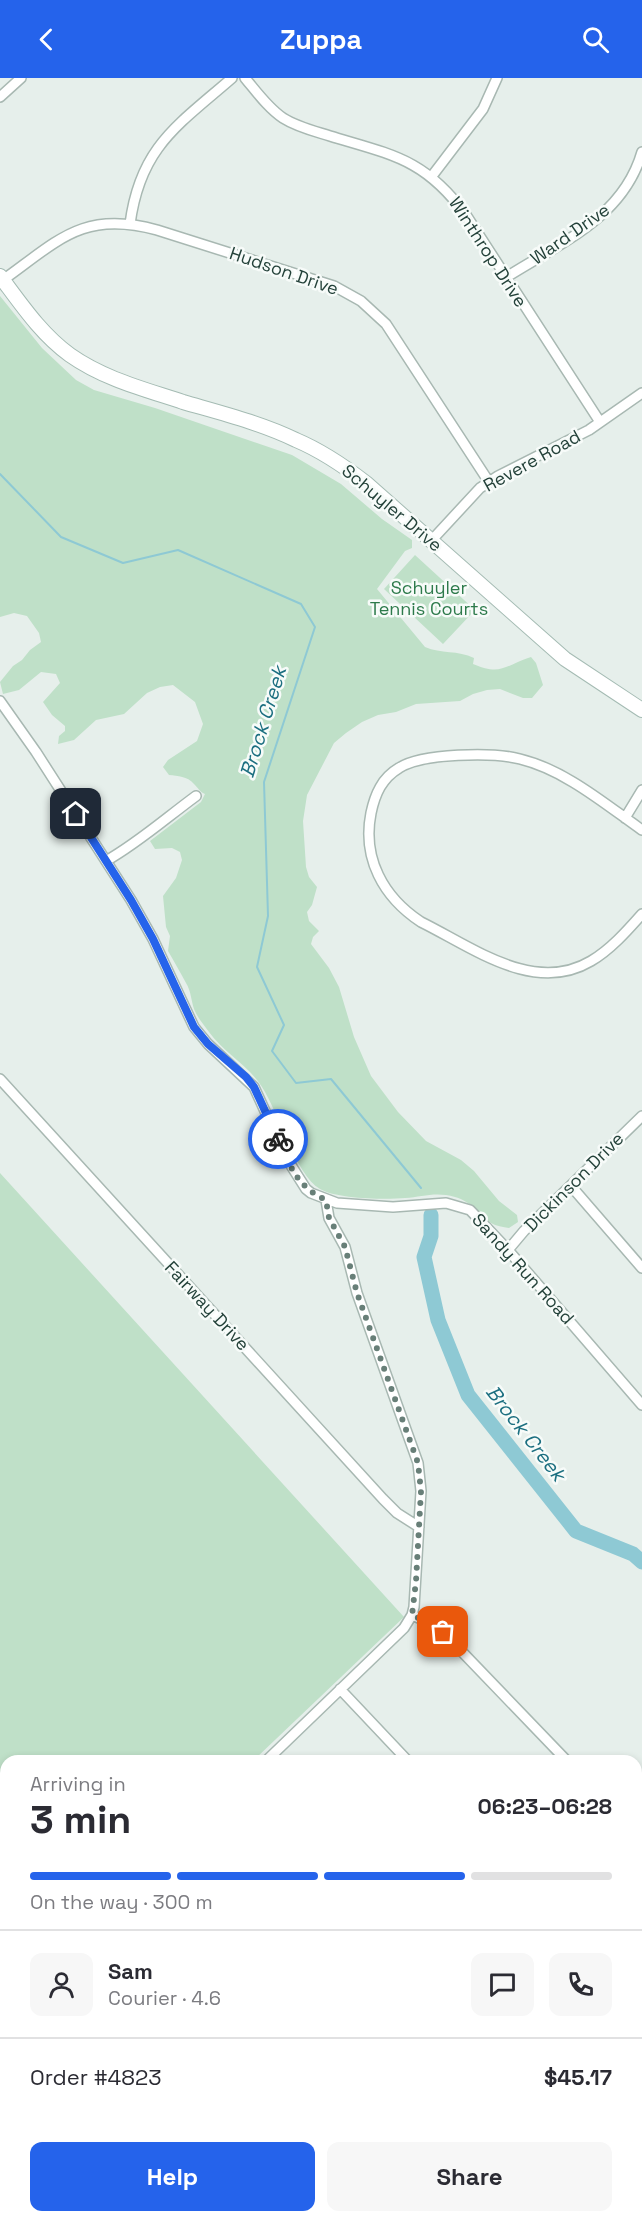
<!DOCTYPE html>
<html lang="en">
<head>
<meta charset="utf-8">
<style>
  :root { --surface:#fff; --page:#f7f7f7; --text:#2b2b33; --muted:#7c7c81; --line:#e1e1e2; --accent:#2563eb }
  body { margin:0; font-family:"Space Grotesk",sans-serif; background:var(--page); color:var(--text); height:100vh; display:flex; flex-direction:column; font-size:22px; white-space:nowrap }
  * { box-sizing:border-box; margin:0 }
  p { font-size:20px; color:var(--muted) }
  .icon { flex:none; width:33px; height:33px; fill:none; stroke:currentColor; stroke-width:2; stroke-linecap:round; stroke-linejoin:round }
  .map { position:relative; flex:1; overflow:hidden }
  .details { position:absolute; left:0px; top:1677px; width:642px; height:468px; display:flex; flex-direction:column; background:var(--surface); border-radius:18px 18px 0 0; box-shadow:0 3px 9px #0003 }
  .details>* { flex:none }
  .pin { position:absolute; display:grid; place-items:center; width:51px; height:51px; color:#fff; margin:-26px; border-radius:12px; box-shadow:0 3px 9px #0006 }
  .courier { position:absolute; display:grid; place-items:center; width:60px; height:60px; margin:-30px; border:4px solid #2563eb; border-radius:50%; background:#fff; color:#222; box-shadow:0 2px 8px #0007 }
  .summary em { font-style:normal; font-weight:800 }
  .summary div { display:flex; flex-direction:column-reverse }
  .summary { display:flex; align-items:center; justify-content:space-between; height:102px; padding:0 30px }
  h1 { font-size:39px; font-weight:800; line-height:45px }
  .bar { display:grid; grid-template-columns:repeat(4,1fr); gap:9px 6px; align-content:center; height:72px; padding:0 30px }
  .bar i { height:8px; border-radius:4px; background:var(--line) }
  .bar .active { background:var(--accent) }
  .bar p { grid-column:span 4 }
  .line { display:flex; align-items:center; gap:15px; padding:0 30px; border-top:2px solid var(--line) }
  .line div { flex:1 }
  .round { display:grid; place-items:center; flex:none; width:63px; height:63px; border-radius:12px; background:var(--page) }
  .primary-button { display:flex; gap:12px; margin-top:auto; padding:12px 30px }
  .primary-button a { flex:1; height:69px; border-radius:12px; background:var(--accent); color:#fff; font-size:24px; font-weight:800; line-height:69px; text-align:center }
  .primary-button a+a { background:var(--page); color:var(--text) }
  header { display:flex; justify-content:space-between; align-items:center; height:78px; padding:0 30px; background:var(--accent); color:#fff; font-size:27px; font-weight:800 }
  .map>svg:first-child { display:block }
  .built { fill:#d4dfda }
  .green { fill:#bfe0c8 }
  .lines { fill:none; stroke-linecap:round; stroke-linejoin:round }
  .stream { stroke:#8ec9d4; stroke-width:2 }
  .river { stroke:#8ec9d4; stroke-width:15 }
  .street-casing { stroke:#a8b8b2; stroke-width:12 }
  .secondary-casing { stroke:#a4bbb3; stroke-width:16 }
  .primary-casing { stroke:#c2cac8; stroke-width:18 }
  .street { stroke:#fff; stroke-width:9 }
  .secondary { stroke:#fff; stroke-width:14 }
  .primary { stroke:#6aa596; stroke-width:15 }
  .done { stroke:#687f78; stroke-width:6; stroke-dasharray:0 10.8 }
  .route { stroke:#2563eb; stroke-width:8 }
  .labels { text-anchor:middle; stroke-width:5; stroke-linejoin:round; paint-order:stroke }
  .street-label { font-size:18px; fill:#24423a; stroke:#f7fbf9 }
  .park-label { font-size:18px; fill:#2d7a4b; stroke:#f7fbf9 }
  .water-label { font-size:20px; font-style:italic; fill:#1c6f80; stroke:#f7fbf9 }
</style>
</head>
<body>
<header><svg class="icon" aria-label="back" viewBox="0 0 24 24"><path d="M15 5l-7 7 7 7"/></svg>Zuppa<svg class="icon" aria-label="search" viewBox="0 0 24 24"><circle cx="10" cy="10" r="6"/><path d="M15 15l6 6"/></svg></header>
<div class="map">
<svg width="642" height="2145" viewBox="0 0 642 2145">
  <rect width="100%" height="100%" fill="#e6efeb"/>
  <!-- built -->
  <path class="built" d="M6,2066V2139H211L212,2145H0V2101Z"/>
  <!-- green -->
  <path class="green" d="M0,218L42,270L76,302L94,312L155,330L292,377L341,406L382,441L412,462V470L405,473L377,511L425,569C441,576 458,572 474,580L473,586C501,598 504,588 531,579L536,585L543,607L532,620H523L500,611L487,612L473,616L460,623L416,626L396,634L378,637L362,644L346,655L334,665L307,717L303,743L306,789L309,799L317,809L312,827L307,834L309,843L319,853L313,859L311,866L329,890L339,909L354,959L371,998L398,1034L426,1063L461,1082L474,1093L499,1123L517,1137L518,1144L509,1150C503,1149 496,1148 491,1145C474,1131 470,1121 446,1117C431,1115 420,1119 405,1120C386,1122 337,1121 320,1111C295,1096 279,1035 262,1009C248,987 224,975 209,954C204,947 197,939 194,931C191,922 191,913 186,905C180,894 174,883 168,873L170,858L166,849L163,818L176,800L182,782L180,774L172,770L155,771L150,763L201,724L205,716C199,713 199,711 194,706C187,698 178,698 169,697L163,689L168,682L197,663L203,646L195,624L173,607L160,609L147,615L124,636L96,642L74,662L58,666L59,658L65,653V648L52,637L43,624L60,605L56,596L41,594L19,612L3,616L0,604L13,588L22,582L30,572L41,564L39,555L27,538L14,535L0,539Z
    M415,477L475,532L443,566L384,511Z
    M0,1095L404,1539L253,1683H6V1919L2,1923L0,1920Z"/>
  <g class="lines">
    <!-- stream -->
    <path class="stream" d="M0,396L61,459L123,485L178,472L301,526L315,549L264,704L268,838L257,889L284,947L272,973L296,1005L331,1001L421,1110"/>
    <!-- river -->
    <path class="river" d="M431,1137V1158L424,1179L438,1242L468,1317L576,1453L633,1476L642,1484"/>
    <!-- street casing -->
    <g class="street-casing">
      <path id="street" d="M245,0C256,13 268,30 283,40C297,49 314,53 330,58C393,77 425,81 466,137L600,344
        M0,19L21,0
        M432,98L483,31L497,0
        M130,146C140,69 178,47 232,0
        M505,200C560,165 623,140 642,74
        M3,202C59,162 83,132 157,152L334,208L361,223L386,246L489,404
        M431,463L480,410L498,398L589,352L642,315
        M0,623L36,674L131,822L153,861L194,949L208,966L254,1009L287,1081L306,1111L311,1115L337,1125L393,1129L446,1125L470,1132L508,1172L642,1327
        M625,740L642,712
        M642,752C605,726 565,692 520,681C493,674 422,675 399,690C382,700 375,716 371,735C362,780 383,819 421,844C472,869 534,917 591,883C610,872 627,853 642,836
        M106,783C138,765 166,740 196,718
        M0,1001L383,1421L397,1435L419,1449
        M571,1108L642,1190
        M508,1172L524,1153L642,1038
        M412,1537L432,1546L443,1554L567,1683
        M340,1611L408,1683
        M266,1683L404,1550L412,1537L414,1529L421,1413L418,1385L357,1215L345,1169L329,1140L326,1122
        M636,1755L642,1761
        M636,1920L642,1926
        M0,1935L6,1929
        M508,2139L513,2145"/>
    </g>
    <!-- secondary casing -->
    <g class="secondary-casing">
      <path id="secondary" d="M0,198C21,226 41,256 70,277C104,301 144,311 183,324C221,335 261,345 296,362C322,373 344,388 366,405L565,581L642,632"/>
    </g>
    <!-- primary casing -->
    <g class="primary-casing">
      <path id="primary" d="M636,2108L642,2103
        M593,2145L600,2139"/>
    </g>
    <!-- street -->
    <use href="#street" class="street"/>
    <!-- secondary -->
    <use href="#secondary" class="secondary"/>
    <!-- primary -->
    <use href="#primary" class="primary"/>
  </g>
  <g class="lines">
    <!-- done -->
    <path class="done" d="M278,1061C290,1088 297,1109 326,1122L329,1140L345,1169L357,1215L418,1385L421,1413L416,1503L412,1537L432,1546L443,1554"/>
    <!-- route -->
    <path class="route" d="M76,736L131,822L153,861L194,949L208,966L246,999L254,1009L278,1061"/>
  </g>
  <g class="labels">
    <!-- street labels -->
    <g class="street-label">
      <text transform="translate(570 156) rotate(-35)" y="6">Ward Drive</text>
      <text transform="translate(488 174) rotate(57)" y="6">Winthrop Drive</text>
      <text transform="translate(284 193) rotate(19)" y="6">Hudson Drive</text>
      <text transform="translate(532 383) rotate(-29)" y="6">Revere Road</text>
      <text transform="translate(392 430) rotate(40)" y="6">Schuyler Drive</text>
      <text transform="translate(574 1104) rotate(-45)" y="6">Dickinson Drive</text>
      <text transform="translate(523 1191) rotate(48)" y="6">Sandy Run Road</text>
      <text transform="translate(207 1228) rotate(47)" y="6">Fairway Drive</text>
    </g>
    <!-- park labels -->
    <g class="park-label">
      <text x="429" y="516">Schuyler<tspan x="429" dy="21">Tennis Courts</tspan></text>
    </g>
    <!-- water labels -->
    <g class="water-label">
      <text transform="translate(263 644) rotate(-73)" y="7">Brock Creek</text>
      <text transform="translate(526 1355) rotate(52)" y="7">Brock Creek</text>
    </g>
  </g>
</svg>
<div class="pin" style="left:443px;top:1554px;background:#ea580c"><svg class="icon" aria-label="bag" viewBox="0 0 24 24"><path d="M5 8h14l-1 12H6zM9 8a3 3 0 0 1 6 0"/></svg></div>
<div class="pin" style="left:76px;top:736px;background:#1f2937"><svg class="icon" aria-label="home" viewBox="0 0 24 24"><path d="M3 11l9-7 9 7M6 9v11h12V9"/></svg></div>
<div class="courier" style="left:278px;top:1061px"><svg class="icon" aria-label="bike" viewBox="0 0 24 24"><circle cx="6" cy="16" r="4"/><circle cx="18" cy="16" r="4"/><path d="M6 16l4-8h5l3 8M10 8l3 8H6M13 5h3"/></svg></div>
<section class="details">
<div class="summary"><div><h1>3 min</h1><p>Arriving in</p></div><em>06:23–06:28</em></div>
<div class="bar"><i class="active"></i><i class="active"></i><i class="active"></i><i></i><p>On the way · 300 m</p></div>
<div class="line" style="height:108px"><a class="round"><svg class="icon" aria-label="person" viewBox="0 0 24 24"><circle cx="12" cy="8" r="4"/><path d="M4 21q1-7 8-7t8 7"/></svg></a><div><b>Sam</b><p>Courier · 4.6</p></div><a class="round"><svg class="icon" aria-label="chat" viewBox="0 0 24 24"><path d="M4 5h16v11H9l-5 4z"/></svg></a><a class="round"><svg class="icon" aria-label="phone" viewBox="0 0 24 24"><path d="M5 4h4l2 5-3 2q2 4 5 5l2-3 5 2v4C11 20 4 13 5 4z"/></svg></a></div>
<div class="line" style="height:78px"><div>Order #4823</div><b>$45.17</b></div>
<div class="primary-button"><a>Help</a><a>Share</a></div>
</section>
</div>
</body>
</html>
